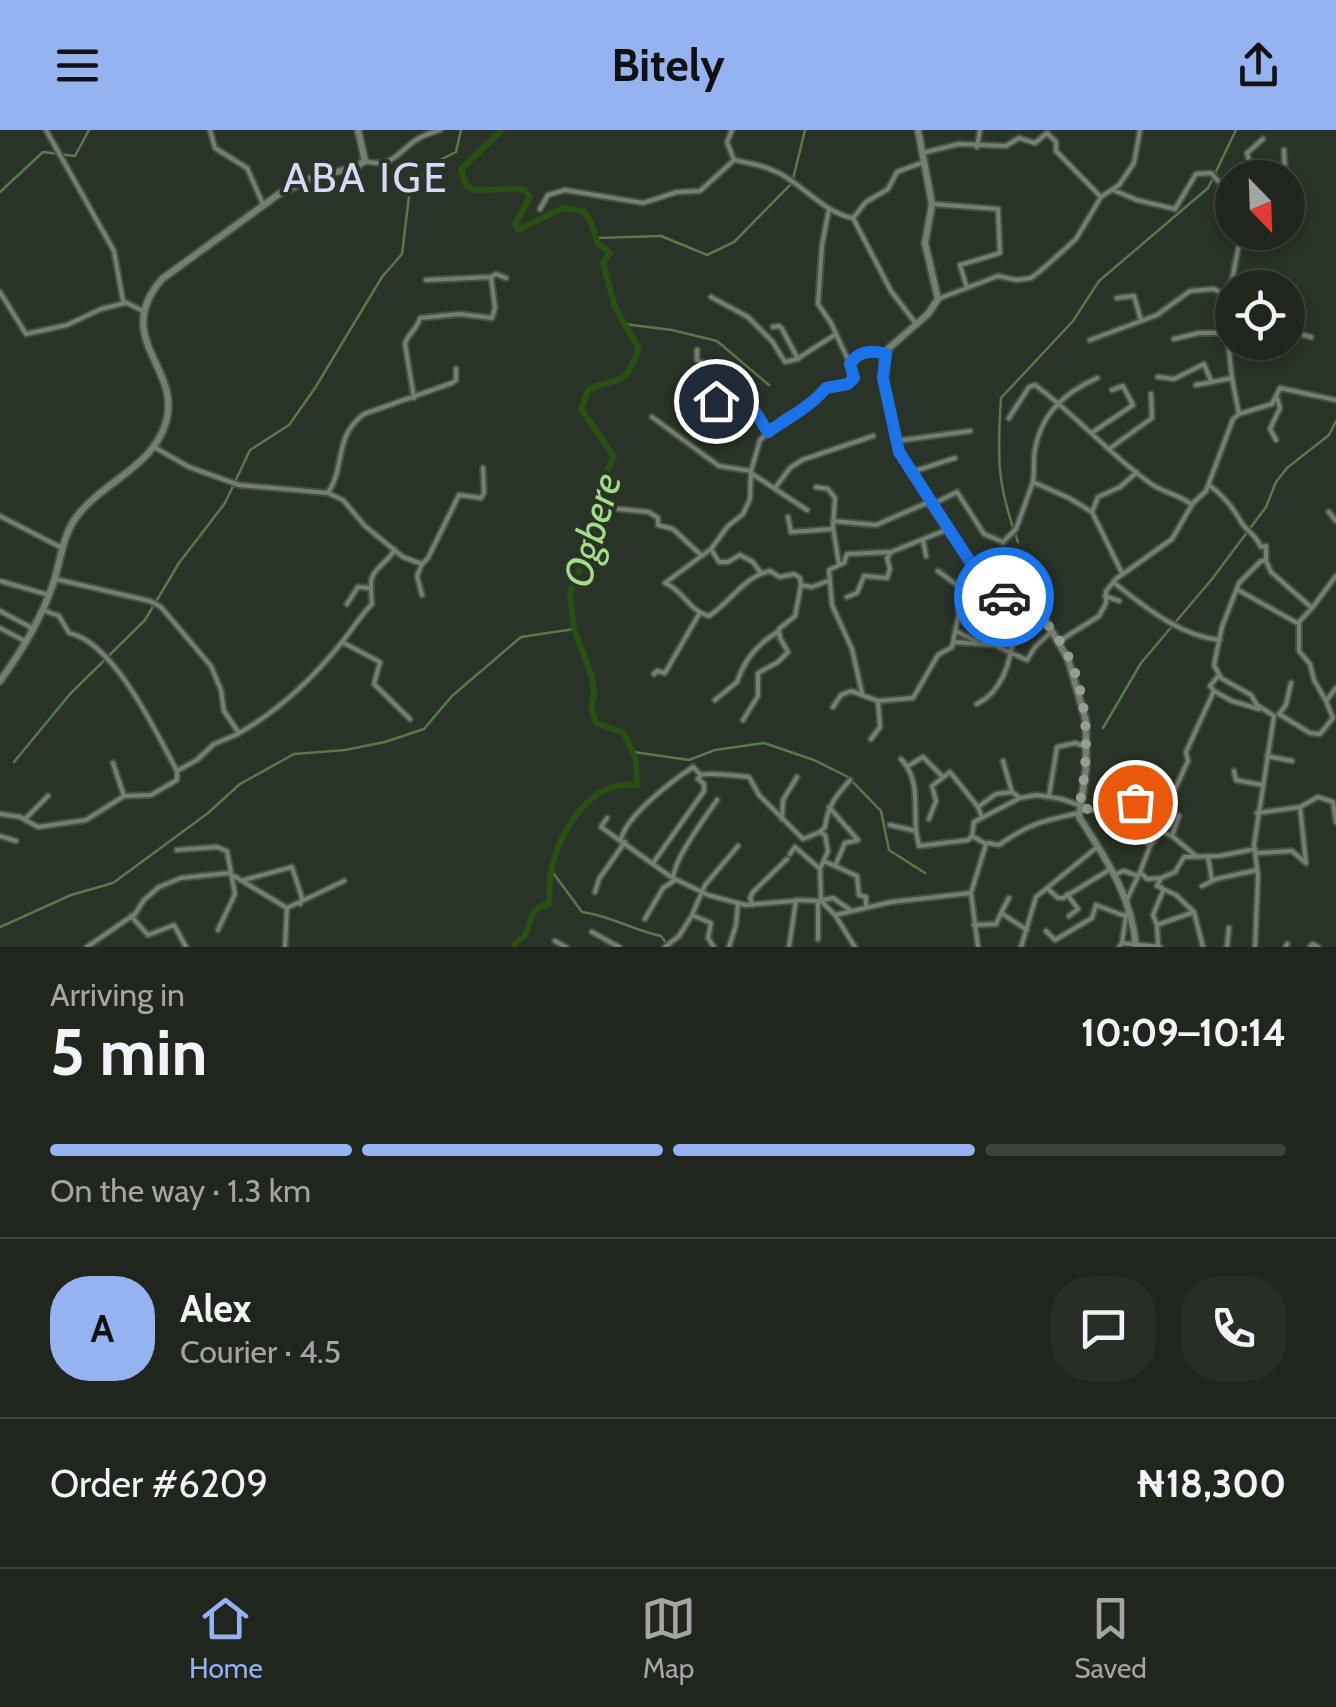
<!DOCTYPE html>
<html lang="en">
<head>
<meta charset="utf-8">
<style>
  :root { --surface:#20261d; --page:#282e26; --text:#f1f3f6; --muted:#a2a5a4; --line:#3d433b; --accent:#95b2f1 }
  body { margin:0; font-family:Cabin,sans-serif; background:var(--page); color:var(--text); height:100vh; display:flex; flex-direction:column; font-size:38px; white-space:nowrap }
  * { box-sizing:border-box; margin:0 }
  p { font-size:32px; color:var(--muted) }
  .icon { flex:none; width:55px; height:55px; fill:none; stroke:currentColor; stroke-width:2; stroke-linecap:round; stroke-linejoin:round }
  .map { position:relative; height:817px; overflow:hidden }
  .side { display:flex; flex-direction:column; background:var(--surface); flex:1 }
  .side>* { flex:none }
  .needle { width:65px; rotate:157deg }
  .fabs { position:absolute; left:1215px; top:30px; display:grid; gap:20px }
  .fabs a { display:grid; place-items:center; width:90px; height:90px; border-radius:50%; background:var(--surface); box-shadow:0 5px 15px #0003,0 0 0 2px var(--line); font-size:50px }
  .pin { position:absolute; display:grid; place-items:center; width:85px; height:85px; color:#fff; margin:-42px; border:5px solid #fff; border-radius:50%; box-shadow:0 2px 10px #0007 }
  .courier { position:absolute; display:grid; place-items:center; width:100px; height:100px; margin:-50px; border:8px solid #1a73e8; border-radius:50%; background:#fff; color:#222; box-shadow:0 2px 12px #0007 }
  .summary em { font-style:normal; font-weight:700 }
  .summary div { display:flex; flex-direction:column-reverse }
  .summary { display:flex; align-items:center; justify-content:space-between; height:170px; padding:0 50px }
  h1 { font-size:65px; font-weight:700; line-height:75px }
  .bar { display:grid; grid-template-columns:repeat(4,1fr); gap:15px 10px; align-content:center; height:120px; padding:0 50px }
  .bar i { height:12px; border-radius:8px; background:var(--line) }
  .bar .active { background:var(--accent) }
  .bar p { grid-column:span 4 }
  .line { display:flex; align-items:center; gap:25px; padding:0 50px; border-top:2px solid var(--line) }
  .line div { flex:1 }
  .round { display:grid; place-items:center; flex:none; width:105px; height:105px; border-radius:40px; background:var(--page) }
  header { display:flex; justify-content:space-between; align-items:center; height:130px; padding:0 50px; background:var(--accent); color:#111; font-size:45px; font-weight:700 }
  .menu { display:flex; justify-content:space-around; align-items:center; height:140px; border-top:2px solid var(--line); background:var(--surface); font-size:28px; color:var(--muted) }
  .menu a { display:grid; justify-items:center; gap:5px }
  .menu .active { color:var(--accent) }
  .map>svg:first-child { display:block }
  .lines { fill:none; stroke-linecap:round; stroke-linejoin:round }
  .stream { stroke:#5b784b; stroke-width:2.5 }
  .river { stroke:#295013; stroke-width:6 }
  .minor-casing { stroke:#484f44; stroke-width:8 }
  .tertiary-casing { stroke:#484f44; stroke-width:10 }
  .minor { stroke:#757f71; stroke-width:4 }
  .tertiary { stroke:#757f71; stroke-width:6 }
  .done { stroke:#969d94; stroke-width:10; stroke-dasharray:0 18 }
  .route { stroke:#1a73e8; stroke-width:12 }
  .labels { text-anchor:middle; stroke-width:8; stroke-linejoin:round; paint-order:stroke }
  .water-label { font-size:40px; font-style:italic; fill:#a2de87; stroke:#2a3327 }
  .quarter-label { font-size:42px; letter-spacing:2.5px; fill:#d9d8f6; stroke:#2a3327 }
</style>
</head>
<body>
<header><svg class="icon" aria-label="menu" viewBox="0 0 24 24"><path d="M4 6h16M4 12h16M4 18h16"/></svg>Bitely<svg class="icon" aria-label="share" viewBox="0 0 24 24"><path d="M12 15V3M7 8l5-5 5 5M5 13v7h14v-7"/></svg></header>
<div class="map">
<svg width="1336" height="817" viewBox="0 0 1336 817">
  <rect width="100%" height="100%" fill="#2a3327"/>
  <g class="lines">
    <!-- stream -->
    <path class="stream" d="M0,62L43,22L75,26L89,0
      M596,108L661,106L707,125L734,112L792,53L805,0
      M624,194L672,200L717,211L769,255
      M1018,412C997,354 997,329 1001,268L1073,191L1099,151L1208,58L1236,0
      M1103,598L1141,533L1212,449L1266,377L1276,352L1287,338L1329,305L1336,291
      M634,622L689,630L715,620L764,613L814,630L848,647L881,681L889,720L925,743
      M14,632L70,564L145,490L179,433L225,373L250,320L289,295L315,258L382,147L402,124L410,58L434,33L456,22L461,0
      M551,740L582,782C611,786 633,800 661,806L669,817
      M0,797L71,765L113,753L208,683L240,654L294,624L345,620L385,612L424,599L452,566L521,507L574,499"/>
    <!-- river -->
    <path class="river" d="M502,0L461,39L466,55L474,60L524,59L530,67L515,94L518,100L563,78L583,81L590,90L598,114L610,123L603,133L615,177L639,219C624,259 620,245 588,260L581,279L614,327L603,349L606,373L582,424L581,437L570,463L574,499L592,547L594,565L591,577L596,593L624,603L636,630L637,655C590,649 559,701 551,742C549,752 550,764 549,774C530,778 531,790 525,806L515,813V817"/>
    <!-- minor casing -->
    <g class="minor-casing">
      <path id="minor" d="M46,0L114,121L123,171L145,182
        M210,0L215,18L247,38L263,74
        M732,0L727,12L734,30C749,33 763,35 779,43C804,56 825,83 853,88L891,161L917,195
        M977,17L980,0
        M1284,20L1285,48
        M922,23L959,14L1006,16L1019,8L1035,13L1047,3L1056,12V21L1101,67
        M365,31C391,39 397,23 416,10C423,5 432,3 440,0
        M1253,48L1247,23L1263,9
        M1113,60L1137,70L1175,79L1196,44L1211,43L1230,64L1232,84
        M932,74L998,79L1000,123L960,135L967,158
        M540,79L548,65L565,60L643,73L677,62L700,61L734,30
        M829,79L822,115L818,174L831,193L850,234
        M853,88L866,72L888,59L897,42L924,32
        M426,150L491,147
        M0,162L26,204L67,195L101,179L125,173
        M711,167L748,187L772,211L785,232L797,229L836,204
        M1117,168L1134,166L1141,190
        M938,169L998,146L1017,150L1031,148L1045,137L1076,109L1101,67L1119,55L1134,33L1140,0
        M773,197L779,196L782,199L798,229
        M1288,201L1311,207
        M1174,209L1199,203H1226
        M1090,210L1157,185L1190,161L1214,159L1223,164
        M697,220V230L703,233L705,239L695,252L711,275L716,271L731,277L742,271C757,278 759,290 767,302
        M1158,247L1174,249L1204,234L1211,251
        M1232,248L1223,165L1232,150L1241,104L1281,110L1282,102
        M1196,255L1232,248L1239,284
        M414,268L405,214C408,203 417,200 420,188L460,184L492,188L495,178L491,147L496,144L506,148
        M652,287L719,336L751,341
        M1009,288L1029,257L1035,255C1076,285 1109,324 1150,353C1163,363 1179,364 1192,375
        M1093,302L1133,275L1123,256L1112,260
        M1276,310L1270,299L1280,278L1277,268
        M896,311L970,301
        M154,317L189,337L239,355L328,363L343,370L365,396L403,427L422,434L428,428L459,365L481,368L484,363L483,338
        M1109,319L1152,288L1151,264
        M912,342L955,328
        M751,343L807,380
        M1209,355C1224,366 1233,377 1241,392C1247,402 1254,402 1261,417L1266,416V431L1271,442L1312,478L1299,492V521L1310,534L1314,550L1326,571
        M816,357L828,359L835,368L833,397L839,435
        M775,358L790,338L802,330L873,306
        M328,363C346,336 333,307 364,284L452,253L456,250V239
        M931,375L957,362L984,404L1003,412L1016,399L1033,352
        M618,379L649,382L658,388V395L673,399L702,426
        M1092,382L1069,368L1033,352C1034,343 1034,336 1034,327C1038,287 1062,264 1097,248
        M1329,382L1336,391
        M0,386L62,418
        M788,387L791,402L833,399
        M833,391L876,395L929,372
        M923,410L926,426
        M711,419L719,432H728L740,425L753,432L761,443
        M422,434L417,446L422,465
        M938,441L969,464
        M1122,443L1092,382L1098,367L1120,357L1137,342
        M55,449L150,471L161,477L211,536L221,560L224,581L239,603C278,581 310,551 338,517C350,503 359,487 372,474C368,435 375,447 395,420
        M0,451L49,465
        M828,451L812,457L801,455L800,448L794,444L780,447L770,441C743,447 732,471 709,486C690,482 683,460 665,453L711,419L728,396L743,384L750,369L751,341L760,310L785,287L815,272L826,258L848,254L854,248L850,234C859,220 872,220 886,224
        M1113,452C1144,476 1179,506 1220,510
        M1238,460L1299,494
        M1105,466L1119,471
        M847,467L857,463L864,446L887,448L890,439L887,428L891,422
        M347,474L358,457L368,458
        M1312,478L1336,446
        M43,480L59,486L69,503C114,512 156,602 177,641
        M0,481L34,499
        M0,498L25,511
        M956,501L978,512
        M342,512L380,532L374,554L410,589
        M954,512L994,515L1027,530L1035,517L1052,501
        M1058,512L1099,486L1106,473V461L1116,449L1172,409L1193,373L1206,361L1233,289L1239,284L1272,274L1280,258L1336,270
        M654,544L657,541L665,543L699,484
        M1214,561L1232,571L1259,579
        M862,563L852,519L832,475L829,440L844,433L847,424L891,422L946,400
        M715,570L737,552C744,530 757,514 779,501
        M977,574C1001,562 1009,536 1013,511L1004,498L1024,478
        M833,577L841,565L851,561L878,571L913,568L938,525L952,517L959,483L980,452
        M1279,584L1310,603L1320,604L1333,588L1326,571L1336,558
        M1279,584L1286,575L1291,553
        M743,590L758,566V543L778,532L788,522L780,508L779,499L795,486L801,455
        M871,609L880,597L878,571
        M1267,626L1292,631
        M901,629C920,649 914,676 916,701
        M1003,631L1012,662L1020,668
        M113,633L124,666
        M908,636L923,627L942,646
        M1234,641L1236,650L1262,655
        M1049,666L1057,617L1075,613L1087,617
        M829,677L858,710L845,713L835,736
        M1165,681L1188,631L1186,622L1214,561L1210,556L1219,545
        M1257,683L1300,677L1318,667L1333,672L1336,692
        M0,684L20,687L38,697L86,690L124,666L151,665L177,650V641L197,630L214,614L238,604
        M982,687L978,677L996,664L1012,662
        M607,688L601,697L671,747L708,765L745,775L793,771
        M25,689L48,666
        M782,689L783,670L797,647
        M929,689L936,671L932,656L950,642L978,677
        M890,695L916,701L919,716L968,710L972,706
        M820,702L825,697C828,675 836,666 850,650
        M0,706L16,711
        M1172,706L1195,725
        M621,709C627,685 672,651 693,637L701,645C708,642 740,646 749,647L759,665L803,709L820,702L825,705L828,721L820,739
        M988,713L999,715C1030,693 1043,691 1079,683
        M177,720L217,717L227,721L235,764L218,800
        M1257,723L1292,721L1306,733L1300,677
        M790,724L795,717L820,739L821,771
        M1208,726L1212,751
        M824,731L857,746L859,765L866,767V776
        M653,733L704,661V654L698,649L701,645
        M1140,742L1150,716L1132,698L1138,693L1142,675
        M1116,744L1124,741L1138,746L1140,742L1147,749L1161,748L1175,742L1184,727L1219,726L1255,719
        M673,749C674,728 705,688 717,670
        M244,750L292,737L302,768L300,774
        M1202,756L1216,749L1257,740
        M1047,758L1058,768H1063L1109,740
        M595,762L599,749L625,712
        M971,763L978,817
        M1067,764L1078,779L1069,786
        M823,770L833,768L849,779
        M1126,772L1138,746
        M753,775L750,768L753,762L787,729
        M1194,782L1203,817
        M1001,783L1009,768
        M835,785L855,817
        M131,786L148,805L174,795L186,817
        M645,789L663,758L675,750
        M974,795L996,794L1001,783L1027,800
        M1157,795L1153,785L1163,761L1161,757
        M1046,801L1055,810L1092,788L1096,775L1122,785L1130,784
        M592,802L619,817
        M818,809V771
        M555,811L566,817
        M1122,813L1160,817
        M1158,816L1157,795L1194,782L1176,765L1157,756L1161,748
        M87,817L135,784L144,770L159,757L181,748L229,743L287,778L344,751
        M285,817L287,778
        M665,817L679,806L691,787
        M714,817L708,808L711,793L692,785L705,755L738,716
        M729,817L736,795L738,773
        M789,817L796,770L821,771L835,785L891,772L971,763L986,714L972,706L974,692L1020,668L1037,665L1062,669L1092,680L1133,670L1179,686L1172,706L1161,701L1150,716
        M1021,817L1036,767L1096,718
        M1119,817L1122,813L1126,785
        M1227,817L1229,798
        M1255,817L1258,746L1254,715L1274,586L1257,575L1251,565L1221,548L1214,535L1222,497L1239,453L1261,431H1266
        M1286,817L1287,814
        M1310,817L1313,814L1318,817"/>
    </g>
    <!-- tertiary casing -->
    <g class="tertiary-casing">
      <path id="tertiary" d="M918,0L932,74L925,113L938,169L928,184L889,218L883,232V248L897,316L931,375L981,450L1007,469L1039,486L1047,493L1068,529L1086,591V639L1079,687C1106,729 1132,766 1136,817
        M0,551C21,522 40,491 52,457C61,433 61,406 78,385C104,351 153,337 166,292C182,238 111,208 162,149L279,64L312,48L356,37L365,31L358,0"/>
    </g>
    <!-- minor -->
    <use href="#minor" class="minor"/>
    <!-- tertiary -->
    <use href="#tertiary" class="tertiary"/>
  </g>
  <g class="lines">
    <!-- done -->
    <path class="done" d="M1004,467C1017,475 1033,480 1044,491C1090,538 1092,617 1079,677L1092,680L1135,672"/>
    <!-- route -->
    <path class="route" d="M716,271L731,277L742,271C757,278 759,290 768,302C788,288 810,277 826,258L848,254L854,248L850,234C859,220 872,220 886,224L883,248L899,322L982,450L1004,467"/>
  </g>
  <g class="labels">
    <!-- water labels -->
    <g class="water-label">
      <text transform="translate(592 400) rotate(-74)" y="14">Ogbere</text>
    </g>
    <!-- quarter labels -->
    <g class="quarter-label">
      <text x="366" y="62">ABA IGE</text>
    </g>
  </g>
</svg>
<div class="fabs">
<a><svg class="needle" viewBox="-14 -14 28 28"><path d="M0-13l5 13h-10z" fill="#e53935"/><path d="M0 13l5-13h-10z" fill="#a2a5a4"/></svg></a>
<a><svg class="icon" aria-label="locate" viewBox="0 0 24 24"><circle cx="12" cy="12" r="6"/><path d="M12 2v4M12 18v4M2 12h4M18 12h4"/></svg></a>
</div>
<div class="pin" style="left:1135px;top:672px;background:#ea580c"><svg class="icon" aria-label="bag" viewBox="0 0 24 24"><path d="M5 8h14l-1 12H6zM9 8a3 3 0 0 1 6 0"/></svg></div>
<div class="pin" style="left:716px;top:271px;background:#1f2937"><svg class="icon" aria-label="home" viewBox="0 0 24 24"><path d="M3 11l9-7 9 7M6 9v11h12V9"/></svg></div>
<div class="courier" style="left:1004px;top:467px"><svg class="icon" aria-label="car" viewBox="0 0 24 24"><path d="M5 17H2v-5l4-1 3-4h7l3 4 3 1v5h-3M9 17h6M6 11h13"/><circle cx="7" cy="17" r="2"/><circle cx="17" cy="17" r="2"/></svg></div>
</div>
<section class="side">
<div class="summary"><div><h1>5 min</h1><p>Arriving in</p></div><em>10:09–10:14</em></div>
<div class="bar"><i class="active"></i><i class="active"></i><i class="active"></i><i></i><p>On the way · 1.3 km</p></div>
<div class="line" style="height:180px"><b class="round" style="background:var(--accent);color:#111">A</b><div><b>Alex</b><p>Courier · 4.5</p></div><a class="round"><svg class="icon" aria-label="chat" viewBox="0 0 24 24"><path d="M4 5h16v11H9l-5 4z"/></svg></a><a class="round"><svg class="icon" aria-label="phone" viewBox="0 0 24 24"><path d="M5 4h4l2 5-3 2q2 4 5 5l2-3 5 2v4C11 20 4 13 5 4z"/></svg></a></div>
<div class="line" style="height:130px"><div>Order #6209</div><b>₦18,300</b></div>
</section>
<nav class="menu">
<a class="active"><svg class="icon" aria-label="home" viewBox="0 0 24 24"><path d="M3 11l9-7 9 7M6 9v11h12V9"/></svg>Home</a>
<a><svg class="icon" aria-label="map" viewBox="0 0 24 24"><path d="M3 6l6-2 6 2 6-2v14l-6 2-6-2-6 2zM9 4v14M15 6v14"/></svg>Map</a>
<a><svg class="icon" aria-label="saved" viewBox="0 0 24 24"><path d="M7 4h10v16l-5-4-5 4z"/></svg>Saved</a>
</nav>
</body>
</html>
